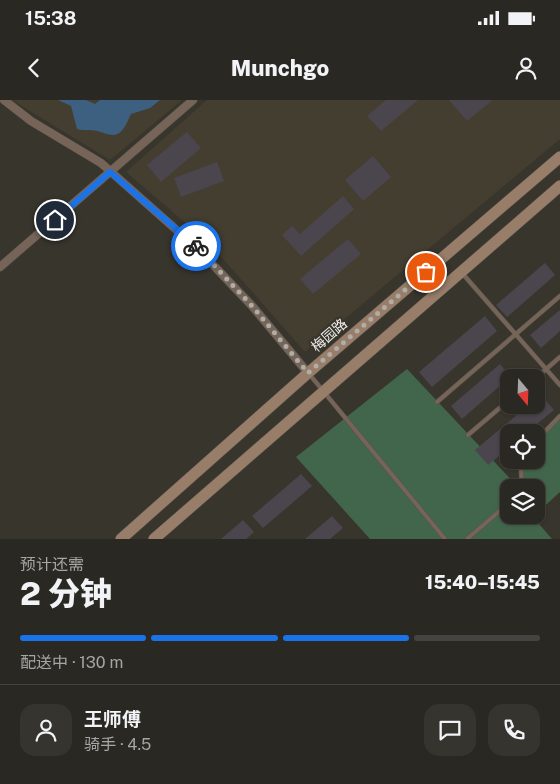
<!DOCTYPE html>
<html lang="zh">
<head>
<meta charset="utf-8">
<style>
  :root { --surface:#2a2822; --page:#36342f; --text:#f1f3f6; --muted:#a5a6a5; --line:#464440; --accent:#1a73e8 }
  body { margin:0; font-family:"Public Sans","Noto Sans SC",sans-serif; background:var(--page); color:var(--text); height:100vh; display:flex; flex-direction:column; font-size:19px; white-space:nowrap }
  * { box-sizing:border-box; margin:0 }
  p { font-size:16px; color:var(--muted) }
  .icon { flex:none; width:28px; height:28px; fill:none; stroke:currentColor; stroke-width:2; stroke-linecap:round; stroke-linejoin:round }
  .map { position:relative; height:439px; overflow:hidden }
  .drawer { display:flex; flex-direction:column; background:var(--surface); flex:1 }
  .drawer>* { flex:none }
  .needle { width:32px; rotate:161deg }
  .fabs { position:absolute; left:500px; top:269px; display:grid; gap:10px }
  .fabs a { display:grid; place-items:center; width:45px; height:45px; border-radius:10px; background:var(--surface); box-shadow:0 1px 4px #0004,0 0 0 1px var(--line); font-size:25px }
  .pin { position:absolute; display:grid; place-items:center; width:42px; height:42px; color:#fff; margin:-21px; border:2px solid #fff; border-radius:50%; box-shadow:0 1px 5px #0007 }
  .courier { position:absolute; display:grid; place-items:center; width:50px; height:50px; margin:-25px; border:4px solid #1a73e8; border-radius:50%; background:#fff; color:#222; box-shadow:0 1px 6px #0007 }
  .overview em { font-style:normal; font-weight:800 }
  .overview div { display:flex; flex-direction:column-reverse }
  .overview { display:flex; align-items:center; justify-content:space-between; height:85px; padding:0 20px }
  h1 { font-size:32px; font-weight:800; line-height:38px }
  .bar { display:grid; grid-template-columns:repeat(4,1fr); gap:8px 5px; align-content:center; height:60px; padding:0 20px }
  .bar i { height:6px; border-radius:4px; background:var(--line) }
  .bar .selected { background:var(--accent) }
  .bar p { grid-column:span 4 }
  .line { display:flex; align-items:center; gap:12px; padding:0 20px; border-top:1px solid var(--line) }
  .line div { flex:1 }
  .round { display:grid; place-items:center; flex:none; width:52px; height:52px; border-radius:15px; background:var(--page) }
  .status { display:flex; justify-content:space-between; align-items:center; height:35px; padding:0 25px; background:var(--surface); direction:ltr }
  .status svg { height:14px; fill:currentColor }
  header { display:flex; justify-content:space-between; align-items:center; height:65px; padding:0 20px; background:var(--surface); font-size:22px; font-weight:800 }
  .map>svg:first-child { display:block }
  .built { fill:#443e30 }
  .green { fill:#42664c }
  .water { fill:#3d5f80 }
  .building { fill:#4b464e }
  .lines { fill:none; stroke-linecap:round; stroke-linejoin:round }
  .lane-casing { stroke:#55524b; stroke-width:5 }
  .street-casing { stroke:#55524b; stroke-width:9 }
  .secondary-casing { stroke:#55524b; stroke-width:12 }
  .lane { stroke:#756457; stroke-width:4 }
  .street { stroke:#756457; stroke-width:8 }
  .secondary { stroke:#987d68; stroke-width:11 }
  .done { stroke:#afada7; stroke-width:5; stroke-dasharray:0 9 }
  .route { stroke:#1a73e8; stroke-width:6 }
  .labels { text-anchor:middle; stroke-width:4.5; stroke-linejoin:round; paint-order:stroke }
  .street-label { font-size:14px; fill:#efede8; stroke:#38352d }
</style>
</head>
<body>
<div class="status"><b>15:38</b><svg viewBox="0 0 49 12"><path d="M0 12V9h3v3zM5 12V6h3v6zM10 12V3h3v9zM15 12V0h3v12zM26 1h20v11H26zM47 4h2v5h-2z"/></svg></div>
<header><svg class="icon" aria-label="back" viewBox="0 0 24 24"><path d="M15 5l-7 7 7 7"/></svg>Munchgo<svg class="icon" aria-label="person" viewBox="0 0 24 24"><circle cx="12" cy="8" r="4"/><path d="M4 21q1-7 8-7t8 7"/></svg></header>
<div class="map">
<svg width="560" height="439" viewBox="0 0 560 439">
  <rect width="100%" height="100%" fill="#38352d"/>
  <!-- built -->
  <path class="built" d="M12,0H182L110,60Z
    M207,0H560V39L305,252L209,143L126,72Z"/>
  <!-- green -->
  <path class="green" d="M407,269L518,387L509,388V415H535L533,417L552,439H370L296,357Z
    M560,316V392L536,414V388L522,387L521,372L523,360H536V341Z"/>
  <!-- water -->
  <path class="water" d="M58,0H86L95,4L100,0H160L150,8L131,14C127,22 123,35 113,35C108,35 102,32 97,31C90,29 84,31 77,29L71,6Z"/>
  <!-- building -->
  <path class="building" d="M386,0H418L381,31L367,16Z
    M449,0H493L467,21Z
    M187,32L201,48L161,82L147,65Z
    M373,56L391,77L363,101L345,80Z
    M217,62L224,81L181,97L174,78Z
    M343,96L354,109L301,156L282,135L292,126L300,134Z
    M348,139L361,154L313,194L300,179Z
    M545,163L555,175L507,217L496,205Z
    M560,210V231L541,248L530,235Z
    M485,216L497,231L432,287L419,272Z
    M500,264L510,277L462,319L451,306Z
    M541,295L554,310L527,332H509V348L488,365L475,350L529,305H536V299Z
    M301,374L312,386L263,428L252,416Z
    M332,416L343,428L330,439H305Z
    M243,420L254,432L246,439H221Z"/>
  <g class="lines">
    <!-- lane casing -->
    <g class="lane-casing">
      <path id="lane" d="M462,173L560,285
        M310,275L445,439
        M536,278L560,257
        M437,302L560,196
        M468,335L509,300
        M536,341L560,316
        M522,388L521,368L523,360
        M467,439L509,403"/>
    </g>
    <!-- street casing -->
    <g class="street-casing">
      <path id="street" d="M4,0L31,21L101,63L198,149L253,207L308,273
        M0,167L193,0"/>
    </g>
    <!-- secondary casing -->
    <g class="secondary-casing">
      <path id="secondary" d="M121,439L308,273L560,57
        M154,439L560,86"/>
    </g>
    <!-- lane -->
    <use href="#lane" class="lane"/>
    <!-- street -->
    <use href="#street" class="street"/>
    <!-- secondary -->
    <use href="#secondary" class="secondary"/>
  </g>
  <g class="lines">
    <!-- done -->
    <path class="done" d="M196,146L253,207L308,273L426,172"/>
    <!-- route -->
    <path class="route" d="M55,120L110,72L196,146"/>
  </g>
  <g class="labels">
    <!-- street labels -->
    <g class="street-label">
      <text transform="translate(329 235) rotate(-41)" y="5">梅园路</text>
    </g>
  </g>
</svg>
<div class="fabs">
<a><svg class="needle" viewBox="-14 -14 28 28"><path d="M0-13l5 13h-10z" fill="#e53935"/><path d="M0 13l5-13h-10z" fill="#a5a6a5"/></svg></a>
<a><svg class="icon" aria-label="locate" viewBox="0 0 24 24"><circle cx="12" cy="12" r="6"/><path d="M12 2v4M12 18v4M2 12h4M18 12h4"/></svg></a>
<a><svg class="icon" aria-label="layers" viewBox="0 0 24 24"><path d="M12 4l9 5-9 5-9-5zM3 14l9 5 9-5"/></svg></a>
</div>
<div class="pin" style="left:426px;top:172px;background:#ea580c"><svg class="icon" aria-label="bag" viewBox="0 0 24 24"><path d="M5 8h14l-1 12H6zM9 8a3 3 0 0 1 6 0"/></svg></div>
<div class="pin" style="left:55px;top:120px;background:#1f2937"><svg class="icon" aria-label="home" viewBox="0 0 24 24"><path d="M3 11l9-7 9 7M6 9v11h12V9"/></svg></div>
<div class="courier" style="left:196px;top:146px"><svg class="icon" aria-label="bike" viewBox="0 0 24 24"><circle cx="6" cy="16" r="4"/><circle cx="18" cy="16" r="4"/><path d="M6 16l4-8h5l3 8M10 8l3 8H6M13 5h3"/></svg></div>
</div>
<section class="drawer">
<div class="overview"><div><h1>2 分钟</h1><p>预计还需</p></div><em>15:40–15:45</em></div>
<div class="bar"><i class="selected"></i><i class="selected"></i><i class="selected"></i><i></i><p>配送中 · 130 m</p></div>
<div class="line" style="height:90px"><a class="round"><svg class="icon" aria-label="person" viewBox="0 0 24 24"><circle cx="12" cy="8" r="4"/><path d="M4 21q1-7 8-7t8 7"/></svg></a><div><b>王师傅</b><p>骑手 · 4.5</p></div><a class="round"><svg class="icon" aria-label="chat" viewBox="0 0 24 24"><path d="M4 5h16v11H9l-5 4z"/></svg></a><a class="round"><svg class="icon" aria-label="phone" viewBox="0 0 24 24"><path d="M5 4h4l2 5-3 2q2 4 5 5l2-3 5 2v4C11 20 4 13 5 4z"/></svg></a></div>
</section>
</body>
</html>
